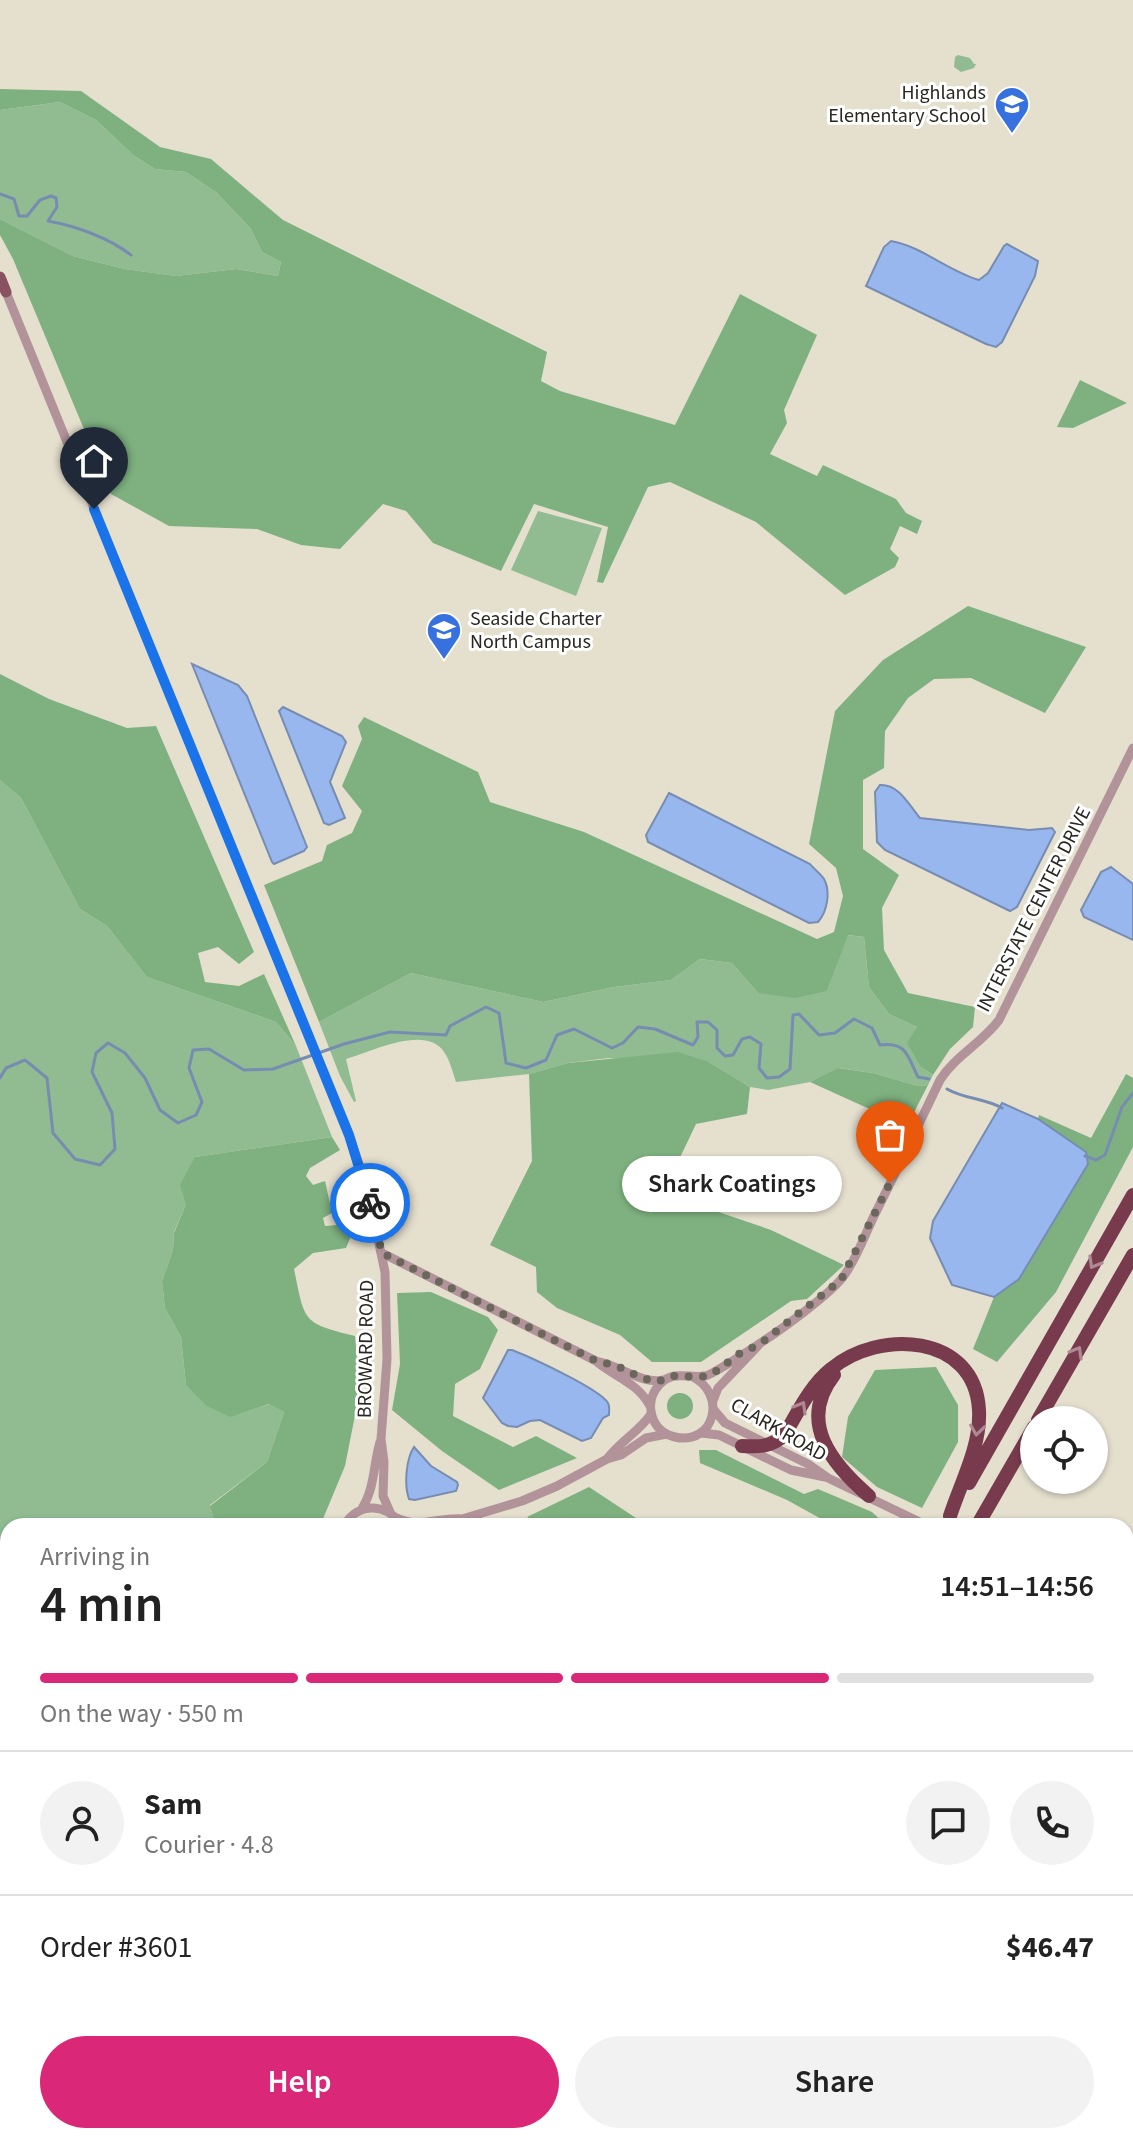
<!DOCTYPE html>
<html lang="en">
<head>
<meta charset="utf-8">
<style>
  :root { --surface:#fff; --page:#f2f2f2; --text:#222; --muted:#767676; --line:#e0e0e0; --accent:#db2777 }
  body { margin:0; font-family:"Source Sans 3",sans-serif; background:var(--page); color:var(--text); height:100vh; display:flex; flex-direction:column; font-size:30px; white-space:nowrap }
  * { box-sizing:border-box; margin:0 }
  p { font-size:26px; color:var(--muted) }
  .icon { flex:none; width:44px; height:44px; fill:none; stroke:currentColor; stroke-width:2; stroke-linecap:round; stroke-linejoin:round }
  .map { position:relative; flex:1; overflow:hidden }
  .side { position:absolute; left:0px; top:1518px; width:1134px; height:626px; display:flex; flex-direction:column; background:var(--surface); border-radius:24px 24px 0 0; box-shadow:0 2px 6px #0004 }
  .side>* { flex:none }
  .buttons { position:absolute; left:1020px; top:1406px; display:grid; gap:16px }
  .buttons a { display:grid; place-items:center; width:88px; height:88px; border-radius:50%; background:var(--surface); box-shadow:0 2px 6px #0004; font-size:40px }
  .pin { position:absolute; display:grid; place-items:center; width:68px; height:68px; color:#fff; margin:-82px -34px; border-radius:50% 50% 50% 0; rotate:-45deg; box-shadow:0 0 8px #0007 }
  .pin .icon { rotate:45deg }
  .courier { position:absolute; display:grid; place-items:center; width:80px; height:80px; margin:-40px; border:6px solid #1a73e8; border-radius:50%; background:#fff; color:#222; box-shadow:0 2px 10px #0007 }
  .bubble { position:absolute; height:56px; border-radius:28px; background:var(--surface); box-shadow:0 2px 6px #0004; font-size:26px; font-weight:600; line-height:56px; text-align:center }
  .overview em { font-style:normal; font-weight:600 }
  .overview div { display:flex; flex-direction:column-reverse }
  .overview { display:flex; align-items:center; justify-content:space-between; height:136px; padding:0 40px }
  h1 { font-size:52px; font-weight:600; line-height:60px }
  .bar { display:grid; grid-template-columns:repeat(4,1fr); gap:12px 8px; align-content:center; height:96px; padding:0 40px }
  .bar i { height:10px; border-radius:6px; background:var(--line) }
  .bar .active { background:var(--accent) }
  .bar p { grid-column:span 4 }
  .line { display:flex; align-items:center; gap:20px; padding:0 40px; border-top:2px solid var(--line) }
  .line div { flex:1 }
  .round { display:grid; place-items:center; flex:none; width:84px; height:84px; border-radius:42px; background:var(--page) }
  .button { display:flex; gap:16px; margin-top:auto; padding:16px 40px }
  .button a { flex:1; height:92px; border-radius:48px; background:var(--accent); color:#fff; font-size:32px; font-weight:600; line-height:92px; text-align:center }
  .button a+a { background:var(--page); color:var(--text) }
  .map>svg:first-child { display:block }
  .green { fill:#91bc92 }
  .forest { fill:#7fb180 }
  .water { fill:#98b7ef; stroke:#778cb1; stroke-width:2 }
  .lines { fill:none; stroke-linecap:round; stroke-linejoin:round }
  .stream { stroke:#778cb1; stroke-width:3 }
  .minor { stroke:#b2939a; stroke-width:9 }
  .major { stroke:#885261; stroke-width:11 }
  .highway { stroke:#783b4d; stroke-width:14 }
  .oneway { stroke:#ae8994 }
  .done { stroke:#6b675d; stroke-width:8; stroke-dasharray:0 14.4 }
  .route { stroke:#1a73e8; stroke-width:10 }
  .labels { text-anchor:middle; stroke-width:6; stroke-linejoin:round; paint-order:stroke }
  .poi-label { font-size:20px; fill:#292620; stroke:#fff; text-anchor:end }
  .street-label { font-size:20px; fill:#292620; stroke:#fff }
</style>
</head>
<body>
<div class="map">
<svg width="1133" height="2143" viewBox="0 0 1133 2143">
  <rect width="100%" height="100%" fill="#e5dfce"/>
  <!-- green -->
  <path class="green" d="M958,55L970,58L974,64H976L974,68L961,72L954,67L955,57Z
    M60,102L96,120L133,155L155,169L186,172L217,193L251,229L262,252L281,262L278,276L236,269L176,276L125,269L73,256L0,219V110Z
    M538,511L602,528L576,596L511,570Z
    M0,780L21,798L80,909L107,926L147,977L276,1022L296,1046L332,1137L195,1157L186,1204L174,1232L173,1250L162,1281L165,1308L181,1337L186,1385L230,1416L270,1404L284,1412L267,1462L210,1505L216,1526H8V1768L0,1764Z
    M847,935L864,937L869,987L889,1014L917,1027L921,1067L933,1075L928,1085L918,1086L873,1073L839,1068L810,1082L768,1090L750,1087L709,1062L609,1058L568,1063L529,1074L456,1082C453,1073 450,1060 444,1052C426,1024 371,1052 346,1059L356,1101L354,1102L340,1076L319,1022L411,973L543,1002L614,987L671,980L700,959L732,963L758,993L827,991Z"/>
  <!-- forest -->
  <path class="forest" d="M0,89L81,91L160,147L211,159L283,220L547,352L541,381L560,391L675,425L740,294L817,335L784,410L787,423L770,454L817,476L823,465L896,499L906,513L922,521L917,534L900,526L890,549L899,558L895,567L845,595L756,522L670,482L648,487L603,583L597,582L608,527L534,504L501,571L433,543L406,511L383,504L340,549L301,545L257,529L169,526L111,494L13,259L0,235V219L73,256L125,269L176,276L236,269L278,276L281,262L262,252L251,229L217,193L186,172L155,169L133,155L96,120L60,102L0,110Z
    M1080,380L1127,403L1073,428L1057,427Z
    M968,606L1086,647L1045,713L971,678L934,679L908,698L885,731L884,768L863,780V849L899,875L882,908L884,950L908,993L975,1007L973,1027L950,1049L933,1075L921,1067L907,1043L917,1027L889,1014L869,987L864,937L848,935L827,991L795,998L758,993L732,963L700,959L671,980L614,987L543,1002L411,973L319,1022L264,885L322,861L327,845L352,833L362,811L342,786L362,739L358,726L364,717L478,772L490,802L584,832L817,939L834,932L843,896L836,868L809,844L835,711L883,660Z
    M0,674L49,699L127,728L156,726L254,952L239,964L218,947L198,953L205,982L239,986L264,974L296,1046L276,1022L147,977L107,926L80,909L21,798L0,780Z
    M678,1052L709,1062L750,1087L747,1114L696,1124L663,1193L771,1230L844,1265L807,1299L791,1301L701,1362H652L620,1335L557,1308L537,1292L536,1267L490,1245L532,1161L529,1074L568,1063Z
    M838,1068L873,1073L918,1086L928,1085L907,1126L810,1082Z
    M1126,1074L1133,1078V1147L1056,1292L997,1362L973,1349L994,1297L1019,1279L1086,1152L1038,1119L1039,1115L1091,1138Z
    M332,1137L340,1150L310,1168L306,1176L313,1185L325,1181L332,1213L323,1218L325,1226L337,1225L351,1236L346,1248L313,1253L294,1269C305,1322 302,1323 355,1336L360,1390L345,1466L320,1526H216L210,1506L267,1462L284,1412L269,1404L230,1417L207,1406L186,1385L181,1337L165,1308L162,1281L173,1250L174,1233L186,1204L180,1185L195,1157Z
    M431,1292L488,1317L498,1330L480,1369L455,1384L453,1416L513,1447L536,1436L577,1458L499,1490L442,1451L392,1410L400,1364L397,1293Z
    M936,1367L958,1405V1442L922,1508L877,1487L842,1457L848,1417L875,1370Z
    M667 1406a13 13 0 1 1 26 0a13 13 0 1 1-26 0Z
    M699,1450H716L804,1494L818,1489L872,1512L887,1526H834L787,1500L700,1463Z
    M589,1487L645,1524L653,1526H545L527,1517Z
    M0,1765L8,1768V1801L0,1797Z
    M0,1819L8,1823V2035L0,2031Z
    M60,2136H207L208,2143H57Z
    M227,2136H307L318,2143H228Z
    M403,2136H569L565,2143H402Z
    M798,2136H982L978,2143H799Z"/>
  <!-- water -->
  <path class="water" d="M891,241C921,246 948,271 979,280L988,273L1004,246L1007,244L1038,261L1035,276L1002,342L996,347L986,344L866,286L884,247Z
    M192,664L238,685L247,696L307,847L304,851L274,864L272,862Z
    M283,707L342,736L346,742L330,782L345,818L329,825L324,823L279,711Z
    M880,785C899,784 909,805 920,818L1029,830L1052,828L1055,832L1017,907L1010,911L885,850L877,842L875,792Z
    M669,793L810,864C814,869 821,874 824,879C831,892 827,912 818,922L809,923L648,842L646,835Z
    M1111,867L1133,884V940L1084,917L1081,910L1101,872Z
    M1002,1103L1038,1119L1086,1152L1088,1164L1019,1279L994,1297L952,1285L930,1238L933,1221Z
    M508,1350H512C530,1357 600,1389 608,1403C610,1407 609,1410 609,1415L603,1418L591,1438L582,1441L540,1420L530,1421L517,1427L508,1426L502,1423L483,1398Z
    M414,1447L431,1466L457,1482L458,1485L456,1491L415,1500L409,1499C404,1485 406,1459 414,1447Z"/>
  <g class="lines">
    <!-- stream -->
    <path class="stream" d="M0,194L14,199L19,216H27L40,200L51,196L56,198L57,207L48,221C76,226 109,238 131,255
      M0,1078L6,1068L25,1060L47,1078L53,1133L75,1159L100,1165L115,1149L112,1113L92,1072L96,1053L108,1043L125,1053L145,1078L160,1110L178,1123L196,1115L202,1102L189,1068L193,1050L209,1049L244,1070L273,1069L344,1044L390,1032L446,1035L450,1026L486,1007L499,1013L506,1063L526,1068L546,1060L557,1035L574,1029L612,1048L623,1043L638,1027L655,1029L693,1045L698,1037L697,1022H708L717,1030V1048L725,1056L733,1055L742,1039L750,1037L761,1044L759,1068L767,1078L779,1077L790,1069L793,1015L799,1014L819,1035L835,1033L854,1019L872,1028L880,1045C907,1042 907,1055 918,1077L929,1079
      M947,1089C964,1099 984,1098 1002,1108
      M1085,1156L1096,1160L1105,1155L1122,1107L1133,1093"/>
    <!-- minor -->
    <path class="minor" d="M6,292L349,1135L367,1188L385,1272L387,1359L381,1439L384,1462L383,1496L390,1512
      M382,1253L596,1361C615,1377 638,1383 650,1406
      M599,1362C620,1366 643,1385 664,1380
      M691,1376C728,1393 715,1446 675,1437C651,1432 643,1403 659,1385C673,1369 688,1379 705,1376C710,1376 755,1347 762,1342C782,1329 829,1295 843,1277C856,1260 864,1237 873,1218C896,1172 918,1126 940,1080C955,1056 982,1043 999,1020L1133,748
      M713,1401L718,1388L758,1346
      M714,1410L725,1423L808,1464L828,1478L928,1526
      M701,1433L719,1435L791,1470L825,1477
      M607,1459C620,1441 639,1432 651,1414
      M361,1510C375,1489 373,1466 380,1442
      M397,1518C419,1529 439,1517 462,1519
      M344,1526C358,1501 388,1503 402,1526
      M452,1526L462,1519L522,1501L557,1486L607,1459L621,1455L646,1438L667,1434
      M1126,1626L1133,1629
      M323,2136L334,2143
      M342,2136L354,2143"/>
    <!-- major -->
    <path class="major" d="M0,277L6,292"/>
    <!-- highway -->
    <path class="highway" d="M834,1375C797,1422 832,1464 869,1496
      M1038,1420L1133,1255
      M742,1446C760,1447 772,1447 785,1434C798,1412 810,1386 831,1369C878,1329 975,1333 979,1410C981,1446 961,1482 950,1516
      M969,1483L1133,1195
      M977,1526L1034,1427
      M222,2136L223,2143
      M724,2136L735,2143
      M788,2136V2143
      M591,2143L595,2136
      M621,2143L625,2136
      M646,2143L658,2136"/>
  </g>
  <!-- one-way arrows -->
  <defs><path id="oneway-chevron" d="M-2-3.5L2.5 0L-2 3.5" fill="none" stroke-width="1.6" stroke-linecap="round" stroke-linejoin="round" transform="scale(2)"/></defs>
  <g class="oneway">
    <use href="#oneway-chevron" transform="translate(1094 1263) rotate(120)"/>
    <use href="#oneway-chevron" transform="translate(1077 1352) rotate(-60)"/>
    <use href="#oneway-chevron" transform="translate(801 1407) rotate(-60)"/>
    <use href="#oneway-chevron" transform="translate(977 1430) rotate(98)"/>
  </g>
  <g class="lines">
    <!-- done -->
    <path class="done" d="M370,1203L382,1253L596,1361L617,1366L642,1378L657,1382L672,1376L702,1377L715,1372L739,1354L760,1344L841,1280L890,1183"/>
    <!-- route -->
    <path class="route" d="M94,509L349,1135L370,1203"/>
  </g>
  <!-- icons -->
  <defs>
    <g id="school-pin" transform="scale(1.8)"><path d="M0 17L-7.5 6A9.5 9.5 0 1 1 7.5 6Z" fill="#3770df" stroke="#fff"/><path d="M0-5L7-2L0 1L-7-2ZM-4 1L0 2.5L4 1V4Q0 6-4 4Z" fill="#fff"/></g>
  </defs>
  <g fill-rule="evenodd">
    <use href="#school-pin" x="1012" y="104"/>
    <use href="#school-pin" x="444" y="630"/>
  </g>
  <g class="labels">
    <!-- poi labels -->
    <g class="poi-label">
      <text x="986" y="99">Highlands<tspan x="986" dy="23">Elementary School</tspan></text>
      <text x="470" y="625" text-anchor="start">Seaside Charter<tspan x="470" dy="23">North Campus</tspan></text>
    </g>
    <!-- street labels -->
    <g class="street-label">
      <text transform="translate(1033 909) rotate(-63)" y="7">INTERSTATE CENTER DRIVE</text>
      <text transform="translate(365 1349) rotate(-89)" y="7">BROWARD ROAD</text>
      <text transform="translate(779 1429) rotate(30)" y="7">CLARK ROAD</text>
    </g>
  </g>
</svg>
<div class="buttons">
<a><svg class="icon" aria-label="locate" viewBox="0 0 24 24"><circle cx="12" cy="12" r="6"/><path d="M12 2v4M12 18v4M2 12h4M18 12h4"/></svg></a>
</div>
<div class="pin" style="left:890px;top:1183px;background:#ea580c"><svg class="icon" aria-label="bag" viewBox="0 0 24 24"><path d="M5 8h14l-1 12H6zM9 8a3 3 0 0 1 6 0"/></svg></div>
<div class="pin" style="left:94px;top:509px;background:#1f2937"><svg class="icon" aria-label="home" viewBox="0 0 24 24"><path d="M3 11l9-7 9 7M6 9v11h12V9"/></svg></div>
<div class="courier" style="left:370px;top:1203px"><svg class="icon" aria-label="bike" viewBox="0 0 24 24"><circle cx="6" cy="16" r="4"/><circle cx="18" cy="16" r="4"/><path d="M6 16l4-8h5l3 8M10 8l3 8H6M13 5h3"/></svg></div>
<div class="bubble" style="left:622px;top:1156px;width:220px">Shark Coatings</div>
<section class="side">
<div class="overview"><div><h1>4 min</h1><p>Arriving in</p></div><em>14:51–14:56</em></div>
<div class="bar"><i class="active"></i><i class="active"></i><i class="active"></i><i></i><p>On the way · 550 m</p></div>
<div class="line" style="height:144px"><a class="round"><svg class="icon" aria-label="person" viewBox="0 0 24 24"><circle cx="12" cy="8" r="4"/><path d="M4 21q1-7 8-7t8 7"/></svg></a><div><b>Sam</b><p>Courier · 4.8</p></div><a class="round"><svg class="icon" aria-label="chat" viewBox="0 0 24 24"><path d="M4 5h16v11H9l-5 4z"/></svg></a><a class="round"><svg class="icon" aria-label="phone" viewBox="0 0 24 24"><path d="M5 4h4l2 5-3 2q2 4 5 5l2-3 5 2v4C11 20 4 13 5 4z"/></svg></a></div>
<div class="line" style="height:104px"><div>Order #3601</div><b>$46.47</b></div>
<div class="button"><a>Help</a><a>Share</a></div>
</section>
</div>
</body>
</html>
